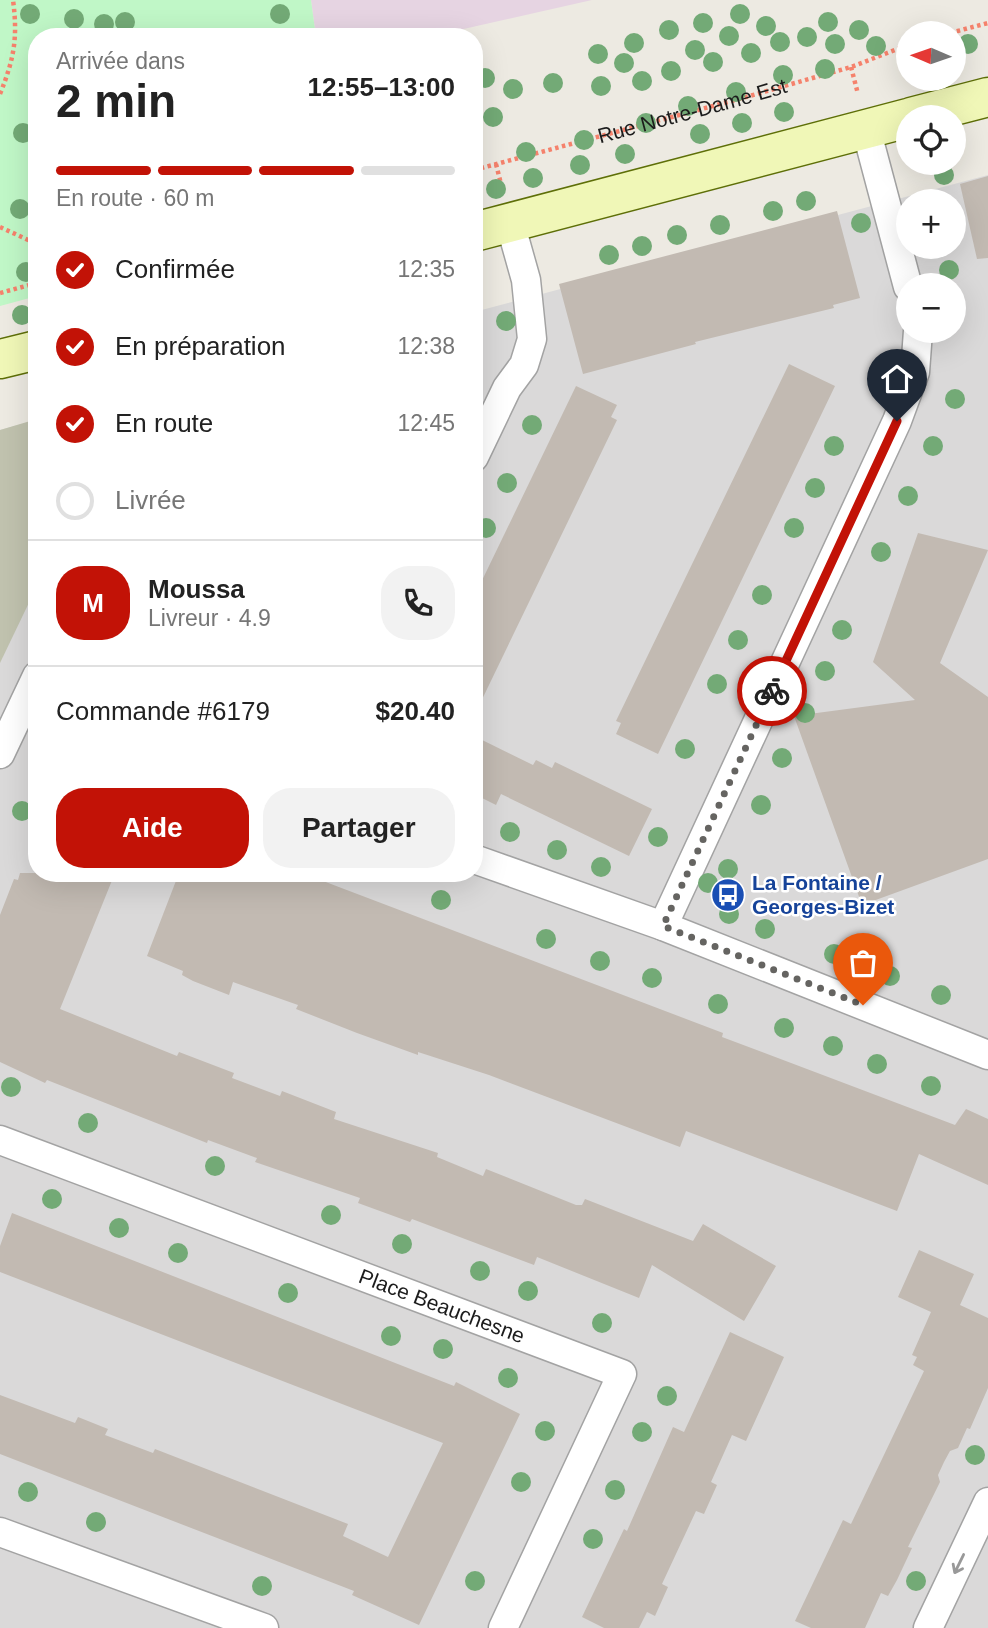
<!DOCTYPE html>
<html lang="fr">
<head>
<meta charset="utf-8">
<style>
  :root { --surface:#fff; --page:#f2f2f2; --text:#222; --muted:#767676; --line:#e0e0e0; --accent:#c21206 }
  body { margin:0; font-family:Arial,sans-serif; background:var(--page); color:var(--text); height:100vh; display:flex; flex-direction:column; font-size:26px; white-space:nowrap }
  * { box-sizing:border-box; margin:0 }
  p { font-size:23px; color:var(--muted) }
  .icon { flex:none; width:38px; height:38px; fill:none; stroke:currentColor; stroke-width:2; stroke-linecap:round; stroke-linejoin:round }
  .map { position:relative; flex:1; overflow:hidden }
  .drawer { position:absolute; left:28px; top:28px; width:455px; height:854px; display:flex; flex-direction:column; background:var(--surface); border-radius:28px; box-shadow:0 7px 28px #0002 }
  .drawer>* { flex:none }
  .needle { width:46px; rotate:272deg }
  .buttons { position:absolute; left:896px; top:21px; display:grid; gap:14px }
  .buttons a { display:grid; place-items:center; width:70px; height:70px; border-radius:50%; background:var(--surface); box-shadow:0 7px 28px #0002; font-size:35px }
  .pin { position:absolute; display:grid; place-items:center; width:60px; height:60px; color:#fff; margin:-72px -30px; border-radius:50% 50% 50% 0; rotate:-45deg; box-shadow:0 0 7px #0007 }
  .pin .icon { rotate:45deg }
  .courier { position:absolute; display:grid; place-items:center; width:70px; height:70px; margin:-35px; border:5px solid #c21206; border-radius:50%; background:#fff; color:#222; box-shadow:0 2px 9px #0007 }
  .headline em { font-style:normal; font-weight:700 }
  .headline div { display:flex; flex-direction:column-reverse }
  .headline { display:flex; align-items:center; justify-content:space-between; height:119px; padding:0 28px }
  h1 { font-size:46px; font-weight:700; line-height:52px }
  .bar { display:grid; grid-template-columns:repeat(4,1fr); gap:10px 7px; align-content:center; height:84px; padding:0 28px }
  .bar i { height:9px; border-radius:5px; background:var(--line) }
  .bar .active { background:var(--accent) }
  .bar p { grid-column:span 4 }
  .line { display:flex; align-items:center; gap:18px; padding:0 28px; border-top:2px solid var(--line) }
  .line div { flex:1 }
  .round { display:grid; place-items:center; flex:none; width:74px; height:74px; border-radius:28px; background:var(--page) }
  ol { padding:0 28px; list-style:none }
  li { display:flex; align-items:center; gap:21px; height:77px }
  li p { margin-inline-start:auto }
  li .icon { padding:7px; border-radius:50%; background:var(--accent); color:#fff; stroke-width:4 }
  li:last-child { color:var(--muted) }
  li i { width:38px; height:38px; border:4px solid var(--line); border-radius:50% }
  .primary-button { display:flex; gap:14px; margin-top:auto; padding:14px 28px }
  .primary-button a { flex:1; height:80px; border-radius:28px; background:var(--accent); color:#fff; font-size:28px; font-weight:700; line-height:80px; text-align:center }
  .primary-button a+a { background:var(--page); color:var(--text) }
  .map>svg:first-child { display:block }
  .residential { fill:#dad9d9; fill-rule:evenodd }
  .industrial { fill:#e6d4e2 }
  .construction { fill:#c0c2ae }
  .park { fill:#c0f7c7 }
  .building { fill:#c2bab2 }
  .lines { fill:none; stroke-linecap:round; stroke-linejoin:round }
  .street-casing { stroke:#a3a3a3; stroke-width:31 }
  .secondary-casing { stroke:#5e6f08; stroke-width:41 }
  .path { stroke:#f5826c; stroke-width:4.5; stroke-dasharray:3.5 3.5; stroke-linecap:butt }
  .street { stroke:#fff; stroke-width:28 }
  .secondary { stroke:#f0f7b7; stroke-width:38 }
  .tree { fill:#73aa76 }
  .oneway { stroke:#999 }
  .done { stroke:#656461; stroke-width:7; stroke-dasharray:0 12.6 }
  .route { stroke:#c21206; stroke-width:9 }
  .labels { text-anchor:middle; stroke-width:5; stroke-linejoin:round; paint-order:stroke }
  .street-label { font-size:21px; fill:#1c1c1c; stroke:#fff }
  .transit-label { font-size:21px; font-weight:bold; fill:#164399; stroke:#fff; text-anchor:start }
</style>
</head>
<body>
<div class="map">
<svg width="988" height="1628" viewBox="0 0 988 1628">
  <rect width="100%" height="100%" fill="#edeae2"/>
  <!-- residential -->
  <path class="residential" d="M988,175V1628H0V430L37,420V873H474V312ZM908,201H954V247H908ZM908,285H954V331H908Z"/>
  <!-- industrial -->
  <path class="industrial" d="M311,0H592L428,37H316Z"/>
  <!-- construction -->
  <path class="construction" d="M37,419V586L0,663V430Z"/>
  <!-- park -->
  <path class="park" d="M0,0H311L316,37H37V296L0,306Z"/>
  <!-- building -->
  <path class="building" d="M988,176V258L977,259L960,184Z
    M837,211L860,298L833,305L834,308L695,342L696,344L583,374L559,284Z
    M789,364L835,386L658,754L616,734L621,723L616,721Z
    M576,386L617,405L611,417L617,420L474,716V597Z
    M918,533L988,550L940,663L988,697V859L862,905L794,716L915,700L873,662Z
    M474,736L533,765L536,760L552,768L555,762L652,809L629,856L501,794L496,805L474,794Z
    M20,873H115L60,1009L177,1056L179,1052L234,1073L232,1078L280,1096L282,1091L336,1112L334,1119L438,1153L437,1157L483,1176L486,1169L576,1205H582L585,1199L693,1241L703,1224L776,1266L744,1321L652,1265L639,1298L537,1257L534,1265L412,1219L410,1222L358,1203L360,1198L255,1162L257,1158L208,1140L207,1143L47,1080L45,1083L0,1062V915L14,879L18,880Z
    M179,873H302L723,1033L722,1037L955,1125L966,1109L988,1119V1185L919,1154L897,1211L686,1131L680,1147L489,1075L418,1052V1055L357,1033L296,1009L298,1005L233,982L229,995L193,981L182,975L183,971L147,956Z
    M12,1213L454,1386L456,1382L520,1414L419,1625L352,1595L354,1591L0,1454V1395L75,1423L78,1417L108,1429L105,1435L153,1453L155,1449L348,1524L343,1536L388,1557L443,1443L0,1272V1246Z
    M919,1250L974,1274L960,1305L988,1318V1388L970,1429L967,1428L958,1448L950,1451L944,1462L938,1475L940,1482L908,1547L912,1548L897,1580L888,1596L881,1593L865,1628H811L795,1621L843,1520L851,1524L924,1371L913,1365L917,1357L912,1355L931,1312L898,1297Z
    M730,1332L784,1357L746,1441L732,1435L711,1482L717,1485L704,1514L696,1511L662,1584L668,1587L655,1616L647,1612L639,1628H604L582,1617L624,1529L627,1531L673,1427L684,1432Z"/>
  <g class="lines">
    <!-- street casing -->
    <g class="street-casing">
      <g id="street">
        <path d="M866,129L908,287"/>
        <path d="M474,457L507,388L524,365L532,339L526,280L510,223"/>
        <path d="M0,754L37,676"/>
        <path d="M474,859L663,926L988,1055"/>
        <path d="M663,926L897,421L915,372L918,331"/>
        <path id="s2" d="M0,1140L622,1374L503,1628"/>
        <path d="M0,1532L264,1628"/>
        <path d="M928,1628L988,1502"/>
      </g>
    </g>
    <!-- secondary casing -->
    <g class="secondary-casing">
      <path id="secondary" d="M911,117L988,97
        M474,232L908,118
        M0,359L37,350"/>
    </g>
    <!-- path -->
    <g class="path">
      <path d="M950,33L988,23"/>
      <path d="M851,67L858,94"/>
      <path d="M0,94C14,59 18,38 13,0"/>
      <path d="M496,164L502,188"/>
      <path id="s1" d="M474,170L739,99L851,67L908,45"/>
      <path d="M0,227L37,244"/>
      <path d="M0,293L37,283"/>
    </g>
    <!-- street -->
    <use href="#street" class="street"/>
    <!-- secondary -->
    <use href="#secondary" class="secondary"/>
  </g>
  <!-- trees -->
  <g class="tree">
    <circle cx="30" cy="14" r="10"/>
    <circle cx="280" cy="14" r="10"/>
    <circle cx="740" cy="14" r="10"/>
    <circle cx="74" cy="19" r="10"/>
    <circle cx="125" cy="22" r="10"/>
    <circle cx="828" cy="22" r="10"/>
    <circle cx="703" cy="23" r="10"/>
    <circle cx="104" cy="24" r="10"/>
    <circle cx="766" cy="26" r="10"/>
    <circle cx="669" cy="30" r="10"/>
    <circle cx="859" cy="30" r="10"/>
    <circle cx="729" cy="36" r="10"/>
    <circle cx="807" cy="37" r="10"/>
    <circle cx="780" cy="42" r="10"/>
    <circle cx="634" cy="43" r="10"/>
    <circle cx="835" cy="44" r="10"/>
    <circle cx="968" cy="44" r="10"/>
    <circle cx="876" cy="46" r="10"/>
    <circle cx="695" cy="50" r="10"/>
    <circle cx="751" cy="53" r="10"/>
    <circle cx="598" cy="54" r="10"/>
    <circle cx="713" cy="62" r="10"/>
    <circle cx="624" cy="63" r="10"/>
    <circle cx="825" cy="69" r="10"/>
    <circle cx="671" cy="71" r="10"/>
    <circle cx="783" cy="75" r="10"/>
    <circle cx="485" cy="78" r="10"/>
    <circle cx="642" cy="81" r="10"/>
    <circle cx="553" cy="83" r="10"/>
    <circle cx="601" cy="86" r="10"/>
    <circle cx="513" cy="89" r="10"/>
    <circle cx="736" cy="92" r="10"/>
    <circle cx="688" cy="106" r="10"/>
    <circle cx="784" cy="112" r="10"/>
    <circle cx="493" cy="117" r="10"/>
    <circle cx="646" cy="123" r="10"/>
    <circle cx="742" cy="123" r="10"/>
    <circle cx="23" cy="133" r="10"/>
    <circle cx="700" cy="134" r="10"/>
    <circle cx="584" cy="140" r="10"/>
    <circle cx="526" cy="152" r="10"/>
    <circle cx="625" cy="154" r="10"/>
    <circle cx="580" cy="165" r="10"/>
    <circle cx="944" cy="175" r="10"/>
    <circle cx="533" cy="178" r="10"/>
    <circle cx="496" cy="189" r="10"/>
    <circle cx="806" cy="201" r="10"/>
    <circle cx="20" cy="209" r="10"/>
    <circle cx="773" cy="211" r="10"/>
    <circle cx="861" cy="223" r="10"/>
    <circle cx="720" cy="225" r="10"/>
    <circle cx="677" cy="235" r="10"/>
    <circle cx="642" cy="246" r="10"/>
    <circle cx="609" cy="255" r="10"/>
    <circle cx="949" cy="270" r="10"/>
    <circle cx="26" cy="272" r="10"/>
    <circle cx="22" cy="315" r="10"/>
    <circle cx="506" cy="321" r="10"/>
    <circle cx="955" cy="399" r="10"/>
    <circle cx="532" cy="425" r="10"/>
    <circle cx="834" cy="446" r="10"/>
    <circle cx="933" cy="446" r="10"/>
    <circle cx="507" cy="483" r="10"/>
    <circle cx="815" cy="488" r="10"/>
    <circle cx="908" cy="496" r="10"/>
    <circle cx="486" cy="528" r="10"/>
    <circle cx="794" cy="528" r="10"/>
    <circle cx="881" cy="552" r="10"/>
    <circle cx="762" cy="595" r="10"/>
    <circle cx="842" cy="630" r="10"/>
    <circle cx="738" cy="640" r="10"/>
    <circle cx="825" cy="671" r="10"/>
    <circle cx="717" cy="684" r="10"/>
    <circle cx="805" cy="713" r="10"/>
    <circle cx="685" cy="749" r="10"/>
    <circle cx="782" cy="758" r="10"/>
    <circle cx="761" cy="805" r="10"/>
    <circle cx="22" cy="811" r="10"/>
    <circle cx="510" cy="832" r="10"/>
    <circle cx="658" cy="837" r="10"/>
    <circle cx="557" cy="850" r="10"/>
    <circle cx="601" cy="867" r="10"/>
    <circle cx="728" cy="869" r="10"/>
    <circle cx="708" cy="883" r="10"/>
    <circle cx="441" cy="900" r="10"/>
    <circle cx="729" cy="914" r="10"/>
    <circle cx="765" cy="929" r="10"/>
    <circle cx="546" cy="939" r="10"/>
    <circle cx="834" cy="954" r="10"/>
    <circle cx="600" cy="961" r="10"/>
    <circle cx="890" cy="976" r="10"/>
    <circle cx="652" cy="978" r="10"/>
    <circle cx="941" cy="995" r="10"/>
    <circle cx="718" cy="1004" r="10"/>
    <circle cx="784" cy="1028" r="10"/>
    <circle cx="833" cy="1046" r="10"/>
    <circle cx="877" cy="1064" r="10"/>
    <circle cx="931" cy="1086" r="10"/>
    <circle cx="11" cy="1087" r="10"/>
    <circle cx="88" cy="1123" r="10"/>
    <circle cx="215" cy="1166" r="10"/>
    <circle cx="52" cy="1199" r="10"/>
    <circle cx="331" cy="1215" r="10"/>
    <circle cx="119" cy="1228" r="10"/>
    <circle cx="402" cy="1244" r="10"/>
    <circle cx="178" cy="1253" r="10"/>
    <circle cx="480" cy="1271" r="10"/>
    <circle cx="528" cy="1291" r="10"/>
    <circle cx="288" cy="1293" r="10"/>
    <circle cx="602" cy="1323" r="10"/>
    <circle cx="391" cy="1336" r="10"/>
    <circle cx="443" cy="1349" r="10"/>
    <circle cx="508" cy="1378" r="10"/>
    <circle cx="667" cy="1396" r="10"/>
    <circle cx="545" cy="1431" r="10"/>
    <circle cx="642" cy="1432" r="10"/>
    <circle cx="975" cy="1455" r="10"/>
    <circle cx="521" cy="1482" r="10"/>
    <circle cx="615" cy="1490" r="10"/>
    <circle cx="28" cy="1492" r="10"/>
    <circle cx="96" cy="1522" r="10"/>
    <circle cx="593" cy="1539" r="10"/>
    <circle cx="475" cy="1581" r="10"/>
    <circle cx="916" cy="1581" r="10"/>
    <circle cx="262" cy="1586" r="10"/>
  </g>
  <!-- one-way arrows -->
  <defs><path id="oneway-shaft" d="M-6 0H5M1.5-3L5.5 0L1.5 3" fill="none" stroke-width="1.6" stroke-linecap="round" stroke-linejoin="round" transform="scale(1.75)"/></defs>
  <use class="oneway" href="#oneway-shaft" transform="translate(959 1564) rotate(116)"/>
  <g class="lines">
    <!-- done -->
    <path class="done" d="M772,691L663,926L863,1005"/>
    <!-- route -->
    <path class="route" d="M772,691L897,421"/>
  </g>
  <!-- icons -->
  <defs>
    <g id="bus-disc" transform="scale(1.75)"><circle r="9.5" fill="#1a4fb4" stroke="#fff"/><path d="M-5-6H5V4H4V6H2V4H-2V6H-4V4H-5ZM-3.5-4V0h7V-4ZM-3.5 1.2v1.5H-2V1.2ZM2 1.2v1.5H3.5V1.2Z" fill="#fff"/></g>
  </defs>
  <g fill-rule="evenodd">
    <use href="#bus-disc" x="728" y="895"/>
  </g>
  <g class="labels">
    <!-- street labels -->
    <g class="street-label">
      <text dy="7" stroke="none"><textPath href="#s1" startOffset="226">Rue Notre-Dame Est</textPath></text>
      <text dy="7" stroke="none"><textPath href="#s2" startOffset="472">Place Beauchesne</textPath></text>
    </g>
    <!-- transit labels -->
    <g class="transit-label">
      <text x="752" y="890">La Fontaine /<tspan x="752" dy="24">Georges-Bizet</tspan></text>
    </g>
  </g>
</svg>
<div class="buttons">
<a><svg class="needle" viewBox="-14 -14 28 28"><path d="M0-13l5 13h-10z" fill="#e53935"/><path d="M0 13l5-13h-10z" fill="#767676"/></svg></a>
<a><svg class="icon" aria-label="locate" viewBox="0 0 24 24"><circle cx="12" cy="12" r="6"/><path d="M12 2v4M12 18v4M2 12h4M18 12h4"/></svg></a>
<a>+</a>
<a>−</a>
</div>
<div class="pin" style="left:863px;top:1005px;background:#ea580c"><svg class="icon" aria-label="bag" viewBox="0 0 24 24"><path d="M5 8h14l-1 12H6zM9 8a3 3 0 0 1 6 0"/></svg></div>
<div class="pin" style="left:897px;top:421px;background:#1f2937"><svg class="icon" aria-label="home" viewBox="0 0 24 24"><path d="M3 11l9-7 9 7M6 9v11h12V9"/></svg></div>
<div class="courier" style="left:772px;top:691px"><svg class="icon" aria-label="bike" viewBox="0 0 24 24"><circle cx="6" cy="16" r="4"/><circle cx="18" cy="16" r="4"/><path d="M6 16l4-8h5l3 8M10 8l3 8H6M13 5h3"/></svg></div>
<section class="drawer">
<div class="headline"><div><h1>2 min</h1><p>Arrivée dans</p></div><em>12:55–13:00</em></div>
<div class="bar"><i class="active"></i><i class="active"></i><i class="active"></i><i></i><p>En route · 60 m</p></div>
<ol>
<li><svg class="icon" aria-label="check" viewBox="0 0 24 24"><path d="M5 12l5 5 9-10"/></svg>Confirmée<p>12:35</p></li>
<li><svg class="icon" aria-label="check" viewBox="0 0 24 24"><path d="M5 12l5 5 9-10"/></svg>En préparation<p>12:38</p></li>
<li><svg class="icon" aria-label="check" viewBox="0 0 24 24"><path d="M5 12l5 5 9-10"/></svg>En route<p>12:45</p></li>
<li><i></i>Livrée</li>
</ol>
<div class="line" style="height:126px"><b class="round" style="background:var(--accent);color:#fff">M</b><div><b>Moussa</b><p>Livreur · 4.9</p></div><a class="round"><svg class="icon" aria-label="phone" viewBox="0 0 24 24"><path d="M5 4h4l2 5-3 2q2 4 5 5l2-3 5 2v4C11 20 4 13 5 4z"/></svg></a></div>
<div class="line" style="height:91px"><div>Commande #6179</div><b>$20.40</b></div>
<div class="primary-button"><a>Aide</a><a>Partager</a></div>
</section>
</div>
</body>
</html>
